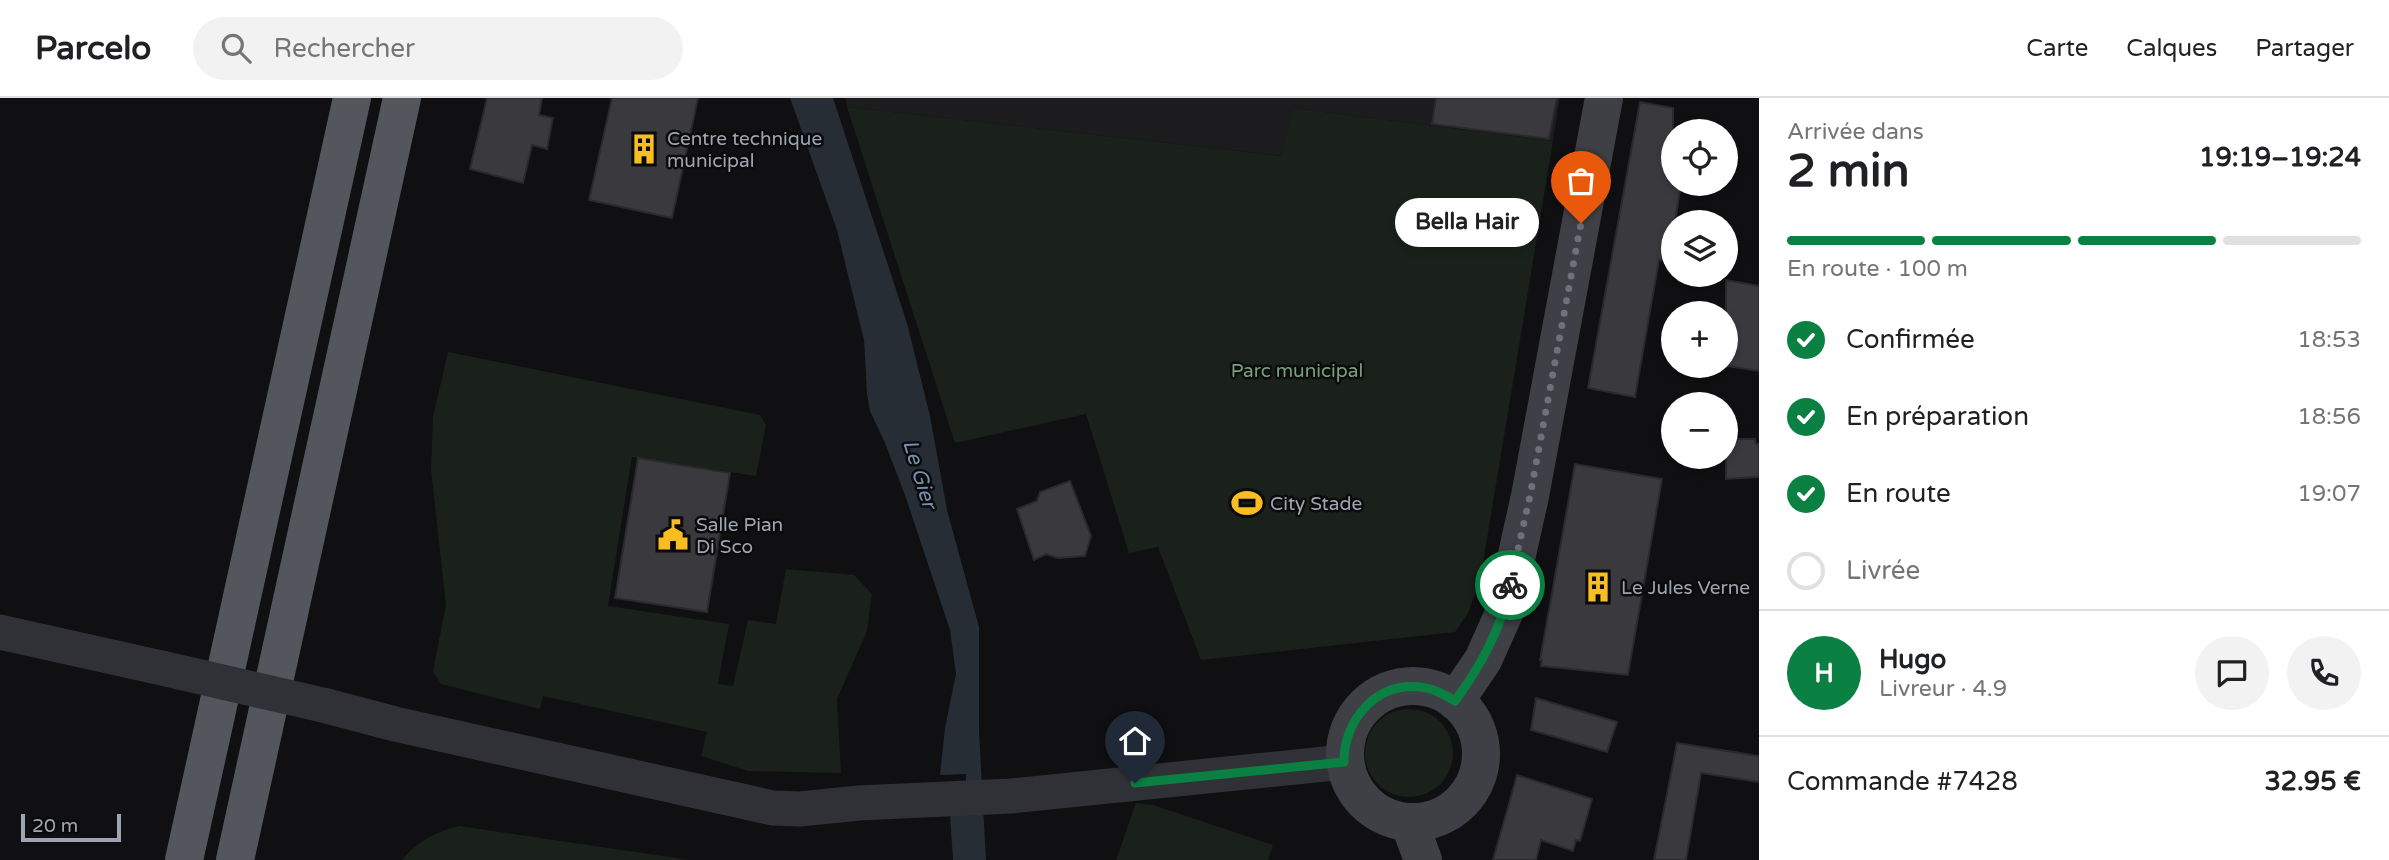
<!DOCTYPE html>
<html lang="fr">
<head>
<meta charset="utf-8">
<style>
  :root { --surface:#fff; --page:#f2f2f2; --text:#202124; --muted:#757577; --line:#e0e0e0; --accent:#0b8043 }
  body { margin:0; font-family:"Varela Round",sans-serif; background:var(--page); color:var(--text); height:100vh; display:flex; flex-direction:column; font-size:26px; white-space:nowrap }
  * { box-sizing:border-box; margin:0 }
  p { font-size:23px; color:var(--muted) }
  .icon { flex:none; width:38px; height:38px; fill:none; stroke:currentColor; stroke-width:2; stroke-linecap:round; stroke-linejoin:round }
  .map { position:relative; flex:1; overflow:hidden }
  .drawer { display:flex; flex-direction:column; background:var(--surface); width:630px }
  .drawer>* { flex:none }
  .controls { position:absolute; left:1661px; top:21px; display:grid; gap:14px }
  .controls a { display:grid; place-items:center; width:77px; height:77px; border-radius:50%; background:var(--surface); box-shadow:0 4px 10px #0003; font-size:35px }
  .scale { position:absolute; left:21px; bottom:18px; width:100px; box-sizing:border-box; padding-left:7px; border:4px solid #a0a4b2; border-top:0; font-size:19px; line-height:24px; white-space:nowrap; color:#a0a4b2; -webkit-text-stroke:5px #0b0b0c; paint-order:stroke }
  .pin { position:absolute; display:grid; place-items:center; width:60px; height:60px; color:#fff; margin:-72px -30px; border-radius:50% 50% 50% 0; rotate:-45deg; box-shadow:0 0 7px #0007 }
  .pin .icon { rotate:45deg }
  .courier { position:absolute; display:grid; place-items:center; width:70px; height:70px; margin:-35px; border:5px solid #0b8043; border-radius:50%; background:#fff; color:#222; box-shadow:0 2px 9px #0007 }
  .bubble { position:absolute; height:49px; border-radius:24px; background:var(--surface); box-shadow:0 4px 10px #0003; font-size:23px; font-weight:700; line-height:49px; text-align:center }
  .head em { font-style:normal; font-weight:700 }
  .head div { display:flex; flex-direction:column-reverse }
  .head { display:flex; align-items:center; justify-content:space-between; height:119px; padding:0 28px }
  h1 { font-size:46px; font-weight:700; line-height:52px }
  .bar { display:grid; grid-template-columns:repeat(4,1fr); gap:10px 7px; align-content:center; height:84px; padding:0 28px }
  .bar i { height:9px; border-radius:5px; background:var(--line) }
  .bar .current { background:var(--accent) }
  .bar p { grid-column:span 4 }
  .line { display:flex; align-items:center; gap:18px; padding:0 28px; border-top:2px solid var(--line) }
  .line div { flex:1 }
  .round { display:grid; place-items:center; flex:none; width:74px; height:74px; border-radius:37px; background:var(--page) }
  ol { padding:0 28px; list-style:none }
  li { display:flex; align-items:center; gap:21px; height:77px }
  li p { margin-inline-start:auto }
  li .icon { padding:7px; border-radius:50%; background:var(--accent); color:#fff; stroke-width:4 }
  li:last-child { color:var(--muted) }
  li i { width:38px; height:38px; border:4px solid var(--line); border-radius:50% }
  header { display:flex; align-items:center; gap:42px; box-sizing:border-box; height:98px; padding:0 35px; background:var(--surface); border-bottom:2px solid var(--line) }
  header strong { font-size:33px }
  nav { display:flex; gap:38px; margin-inline-start:auto; font-size:24px }
  .search { width:490px; height:63px; background:var(--page); display:flex; align-items:center; gap:18px; box-sizing:border-box; padding:0 24px; border-radius:38px; color:var(--muted); font-size:26px }
  main { display:flex; flex:1; min-height:0 }
  .map>svg:first-child { display:block }
  .built { fill:#1c1b1e }
  .green { fill:#1a211b }
  .water { fill:#262d35 }
  .building { fill:#3a393e; stroke:#2a292d; stroke-width:2 }
  .lines { fill:none; stroke-linecap:round; stroke-linejoin:round }
  .minor { stroke:#303136; stroke-width:35 }
  .secondary { stroke:#3e4046; stroke-width:38 }
  .trunk { stroke:#54565e; stroke-width:38 }
  .minor-bridge { stroke:#303136; stroke-width:35 }
  .done { stroke:#6e707a; stroke-width:7; stroke-dasharray:0 12.6 }
  .route { stroke:#0b8043; stroke-width:9 }
  .labels { text-anchor:middle; stroke-width:5; stroke-linejoin:round; paint-order:stroke }
  .poi-label { font-size:19px; fill:#a0a4b2; stroke:#0b0b0c; text-anchor:start }
  .park-label { font-size:19px; fill:#769f7b; stroke:#0b0b0c }
  .water-label { font-size:21px; font-style:italic; fill:#7590b0; stroke:#0b0b0c }
</style>
</head>
<body>
<header>
<strong>Parcelo</strong>
<div class="search"><svg class="icon" aria-label="search" viewBox="0 0 24 24"><circle cx="10" cy="10" r="6"/><path d="M15 15l6 6"/></svg>Rechercher</div>
<nav><a>Carte</a><a>Calques</a><a>Partager</a></nav>
</header>
<main>
<div class="map">
<svg width="1759" height="762" viewBox="0 0 1759 762">
  <rect width="100%" height="100%" fill="#100f11"/>
  <!-- built -->
  <path class="built" d="M845,0H1560L1553,43L1292,10L1283,58L847,9Z"/>
  <!-- green -->
  <path class="green" d="M847,9L1282,58L1292,10L1553,43L1480,483L1468,515L1455,534L1201,562L1158,449L1129,455L1086,316L955,345Z
    M448,254L760,317L766,327L756,378L632,359L608,508L729,526L718,586L733,588L748,522L776,526L786,471L854,477L872,496L867,533L837,601L841,675L748,673L701,658L707,634L543,598L540,611L441,586L433,573L446,507L431,371L433,319Z
    M1365 655a44 44 0 1 1 88 0a44 44 0 1 1-88 0Z
    M1136,705L1153,707L1273,747L1268,762H1116Z
    M459,728L690,762H402C418,743 435,734 459,728Z"/>
  <!-- water -->
  <path class="water" d="M790,0H833L907,225L930,318L947,412L979,529V633L986,762H953L950,716H965L966,676L940,677L945,630L956,576L950,532L905,397L885,345L870,313L867,296L864,242L837,132Z"/>
  <!-- building -->
  <path class="building" d="M487,0H542L539,17L553,20L547,51L532,47L523,85L470,71Z
    M612,0H698L672,120L589,102Z
    M1436,0H1557L1549,41L1432,26Z
    M1640,4L1673,10V86H1681L1675,124H1673V165L1659,162L1635,299L1588,290Z
    M1726,182L1759,188V273L1726,268Z
    M1726,341H1755L1756,346H1759V379L1726,381Z
    M638,360L730,375L707,514L615,500Z
    M1575,366L1662,381L1628,577L1541,568L1542,562H1540Z
    M1070,383L1091,438L1085,458L1058,460L1046,456L1034,462L1017,411L1037,403L1040,394Z
    M1536,600L1617,624L1607,654L1531,632Z
    M1677,645L1759,658V684L1701,675L1686,762H1654Z
    M1517,677L1592,701L1580,743L1576,742L1573,753L1541,742L1536,762H1493Z"/>
  <g class="lines">
    <!-- minor -->
    <path class="minor" d="M0,534L166,571
      M327,608L395,626L773,710L800,711L859,705L1011,698L1344,664"/>
    <!-- secondary -->
    <path class="secondary" d="M1345 656a68 68 0 1 1 136 0a68 68 0 1 1-136 0Z
      M1455,603L1483,562L1504,515L1530,398L1604,0
      M1409,724L1423,762"/>
    <!-- trunk -->
    <path class="trunk" d="M184,762L352,0
      M235,762L402,0"/>
    <!-- minor-bridge -->
    <path class="minor-bridge" d="M166,571L327,608"/>
  </g>
  <g class="lines">
    <!-- done -->
    <path class="done" d="M1510,487L1530,398L1581,125"/>
    <!-- route -->
    <path class="route" d="M1135,685L1344,664C1343,624 1376,583 1420,589C1433,590 1444,596 1455,603C1482,566 1501,531 1510,487"/>
  </g>
  <!-- icons -->
  <defs>
    <g id="building-bare" transform="scale(2.415)"><path d="M-4-6H4V6H1V3H-1V6H-4ZM-2.5-4.3h1.7v1.8h-1.7ZM.8-4.3h1.7v1.8H.8ZM-2.5-1h1.7V.8h-1.7ZM.8-1h1.7V.8H.8Z" fill="#f7bd21" stroke="#0b0b0c" stroke-width="2.5" paint-order="stroke"/></g>
    <g id="stadium-bare" transform="scale(2.415)"><path d="M0-5a6.5 5 0 1 0 0 10a6.5 5 0 1 0 0-10ZM-3.5-1.8h7v3.6h-7Z" fill="#f7bd21" stroke="#0b0b0c" stroke-width="2.5" paint-order="stroke"/></g>
    <g id="civic-bare" transform="scale(2.415)"><path d="M-.6-6.5H3V-4.5H.6V-3L4-1V1h2V6H-6V1h2V-1L-.6-3ZM-1.2 2.5V6h2.4V2.5Z" fill="#f7bd21" stroke="#0b0b0c" stroke-width="2.5" paint-order="stroke"/></g>
  </defs>
  <g fill-rule="evenodd">
    <use href="#building-bare" x="644" y="51"/>
    <use href="#stadium-bare" x="1247" y="405"/>
    <use href="#civic-bare" x="673" y="437"/>
    <use href="#building-bare" x="1598" y="489"/>
  </g>
  <g class="labels">
    <!-- poi labels -->
    <g class="poi-label">
      <text x="667" y="47">Centre technique<tspan x="667" dy="22">municipal</tspan></text>
      <text x="1270" y="412">City Stade</text>
      <text x="696" y="433">Salle Pian<tspan x="696" dy="22">Di Sco</tspan></text>
      <text x="1621" y="496">Le Jules Verne</text>
    </g>
    <!-- park labels -->
    <g class="park-label">
      <text x="1297" y="279">Parc municipal</text>
    </g>
    <!-- water labels -->
    <g class="water-label">
      <text transform="translate(920 376) rotate(73)" y="7">Le Gier</text>
    </g>
  </g>
</svg>
<div class="controls">
<a><svg class="icon" aria-label="locate" viewBox="0 0 24 24"><circle cx="12" cy="12" r="6"/><path d="M12 2v4M12 18v4M2 12h4M18 12h4"/></svg></a>
<a><svg class="icon" aria-label="layers" viewBox="0 0 24 24"><path d="M12 4l9 5-9 5-9-5zM3 14l9 5 9-5"/></svg></a>
<a>+</a>
<a>−</a>
</div>
<div class="scale">20 m</div>
<div class="pin" style="left:1581px;top:125px;background:#ea580c"><svg class="icon" aria-label="bag" viewBox="0 0 24 24"><path d="M5 8h14l-1 12H6zM9 8a3 3 0 0 1 6 0"/></svg></div>
<div class="pin" style="left:1135px;top:685px;background:#1f2937"><svg class="icon" aria-label="home" viewBox="0 0 24 24"><path d="M3 11l9-7 9 7M6 9v11h12V9"/></svg></div>
<div class="courier" style="left:1510px;top:487px"><svg class="icon" aria-label="bike" viewBox="0 0 24 24"><circle cx="6" cy="16" r="4"/><circle cx="18" cy="16" r="4"/><path d="M6 16l4-8h5l3 8M10 8l3 8H6M13 5h3"/></svg></div>
<div class="bubble" style="left:1395px;top:100px;width:144px">Bella Hair</div>
</div>
<section class="drawer">
<div class="head"><div><h1>2 min</h1><p>Arrivée dans</p></div><em>19:19–19:24</em></div>
<div class="bar"><i class="current"></i><i class="current"></i><i class="current"></i><i></i><p>En route · 100 m</p></div>
<ol>
<li><svg class="icon" aria-label="check" viewBox="0 0 24 24"><path d="M5 12l5 5 9-10"/></svg>Confirmée<p>18:53</p></li>
<li><svg class="icon" aria-label="check" viewBox="0 0 24 24"><path d="M5 12l5 5 9-10"/></svg>En préparation<p>18:56</p></li>
<li><svg class="icon" aria-label="check" viewBox="0 0 24 24"><path d="M5 12l5 5 9-10"/></svg>En route<p>19:07</p></li>
<li><i></i>Livrée</li>
</ol>
<div class="line" style="height:126px"><b class="round" style="background:var(--accent);color:#fff">H</b><div><b>Hugo</b><p>Livreur · 4.9</p></div><a class="round"><svg class="icon" aria-label="chat" viewBox="0 0 24 24"><path d="M4 5h16v11H9l-5 4z"/></svg></a><a class="round"><svg class="icon" aria-label="phone" viewBox="0 0 24 24"><path d="M5 4h4l2 5-3 2q2 4 5 5l2-3 5 2v4C11 20 4 13 5 4z"/></svg></a></div>
<div class="line" style="height:91px"><div>Commande #7428</div><b>32.95 €</b></div>
</section>
</main>
</body>
</html>
